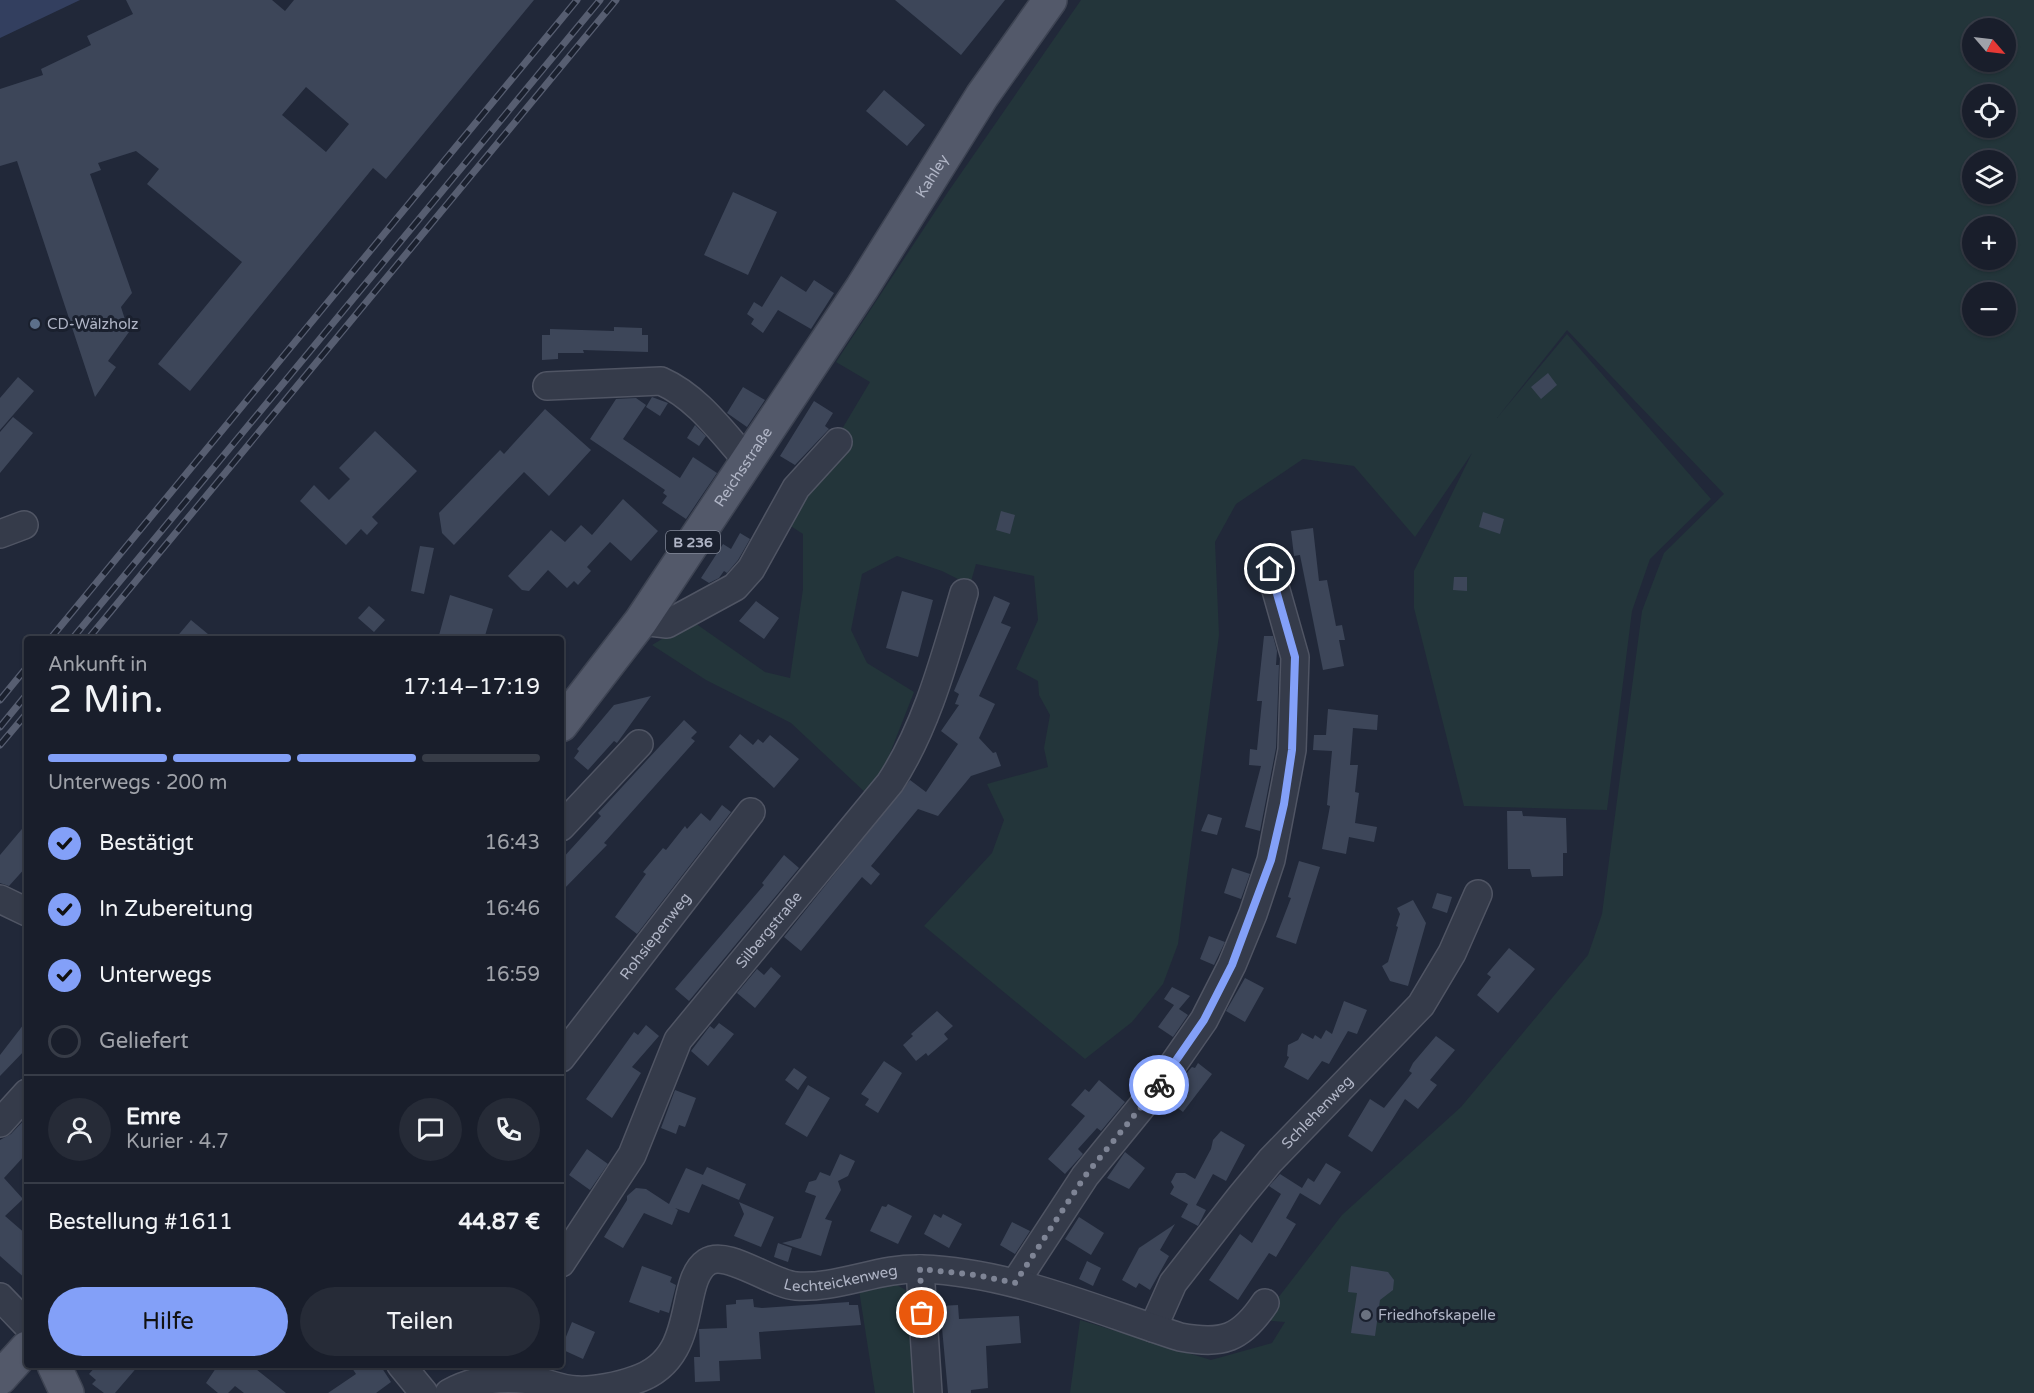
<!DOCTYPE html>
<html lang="de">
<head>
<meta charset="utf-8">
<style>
  :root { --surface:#191e2b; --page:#262b37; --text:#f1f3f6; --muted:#9fa2a9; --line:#373c47; --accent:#83a0f8 }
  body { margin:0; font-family:"Varela Round",sans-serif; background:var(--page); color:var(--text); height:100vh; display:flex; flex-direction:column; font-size:22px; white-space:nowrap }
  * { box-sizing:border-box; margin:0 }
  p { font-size:20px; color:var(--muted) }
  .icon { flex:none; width:33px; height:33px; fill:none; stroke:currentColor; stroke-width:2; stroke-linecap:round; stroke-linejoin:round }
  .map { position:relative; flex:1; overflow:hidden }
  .sheet { position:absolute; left:24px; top:636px; width:540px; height:732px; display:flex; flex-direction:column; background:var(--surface); border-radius:6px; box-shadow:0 2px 4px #0004,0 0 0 2px var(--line) }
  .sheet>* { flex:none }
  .needle { width:39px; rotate:118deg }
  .buttons { position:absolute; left:1962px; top:18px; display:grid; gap:12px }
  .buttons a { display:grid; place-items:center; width:54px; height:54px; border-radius:50%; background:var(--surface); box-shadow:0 2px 4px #0004,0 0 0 2px var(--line); font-size:30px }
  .pin { position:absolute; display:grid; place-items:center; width:51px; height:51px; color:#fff; margin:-26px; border:3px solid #fff; border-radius:50%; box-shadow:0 2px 6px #0007 }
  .courier { position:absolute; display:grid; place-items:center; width:60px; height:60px; margin:-30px; border:4px solid #83a0f8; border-radius:50%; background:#fff; color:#222; box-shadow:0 2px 8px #0007 }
  .head em { font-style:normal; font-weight:600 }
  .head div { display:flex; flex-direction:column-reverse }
  .head { display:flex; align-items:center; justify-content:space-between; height:102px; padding:0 24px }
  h1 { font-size:39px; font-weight:600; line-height:45px }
  .bar { display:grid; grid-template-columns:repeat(4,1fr); gap:9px 6px; align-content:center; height:72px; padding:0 24px }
  .bar i { height:8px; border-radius:4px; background:var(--line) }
  .bar .on { background:var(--accent) }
  .bar p { grid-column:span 4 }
  .line { display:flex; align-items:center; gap:15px; padding:0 24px; border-top:2px solid var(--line) }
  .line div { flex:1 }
  .round { display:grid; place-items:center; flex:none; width:63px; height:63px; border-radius:32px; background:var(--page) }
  ol { padding:0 24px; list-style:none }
  li { display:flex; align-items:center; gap:18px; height:66px }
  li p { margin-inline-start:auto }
  li .icon { padding:6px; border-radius:50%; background:var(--accent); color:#111; stroke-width:4 }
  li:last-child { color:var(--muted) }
  li i { width:33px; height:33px; border:3px solid var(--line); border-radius:50% }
  .button { display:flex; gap:12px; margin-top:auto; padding:12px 24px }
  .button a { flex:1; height:69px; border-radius:36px; background:var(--accent); color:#111; font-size:24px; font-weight:600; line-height:69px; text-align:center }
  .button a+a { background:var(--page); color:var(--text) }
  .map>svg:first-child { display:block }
  .green { fill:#23353a; fill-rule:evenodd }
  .water { fill:#333f5f }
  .building { fill:#3d4659; fill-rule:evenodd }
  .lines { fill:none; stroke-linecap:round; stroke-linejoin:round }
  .minor-casing { stroke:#505564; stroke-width:30 }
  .major-casing { stroke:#3e4453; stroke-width:36 }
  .minor { stroke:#353b4a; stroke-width:27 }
  .major { stroke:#53596a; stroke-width:33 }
  .rail-casing { stroke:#575e71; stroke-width:7 }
  .rail { stroke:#1a202e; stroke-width:4.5; stroke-dasharray:14; stroke-linecap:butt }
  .done { stroke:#7e8495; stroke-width:6; stroke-dasharray:0 10.8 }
  .route { stroke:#83a0f8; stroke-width:8 }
  .service-dot { fill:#5c6f8a; stroke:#1a202e; stroke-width:2 }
  .worship-dot { fill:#6b7280; stroke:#1a202e; stroke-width:2 }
  .labels { text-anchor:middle; stroke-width:6; stroke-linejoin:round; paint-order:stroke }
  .shield { fill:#1a202e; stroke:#838898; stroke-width:1.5 }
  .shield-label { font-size:14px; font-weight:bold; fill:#b0b5c6 }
  .street-label { font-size:15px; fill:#b0b5c6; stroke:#1a202e }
  .poi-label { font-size:15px; fill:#b0b5c6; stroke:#1a202e; text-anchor:start }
</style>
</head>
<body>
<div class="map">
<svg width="2034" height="1393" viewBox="0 0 2034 1393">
  <rect width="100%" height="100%" fill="#212839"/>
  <!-- green -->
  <path class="green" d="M1081,0H2034V1393H1070L1080,1320L1211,1360L1272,1343L1285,1322L1261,1320L1342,1215L1461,1107L1588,955L1602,914L1642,611L1664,553L1724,494L1567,330L1497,418L1567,334L1711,499L1650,559L1632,611L1607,810L1464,806L1414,608V571L1472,453L1415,537L1354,466L1303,459L1236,504L1215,542L1219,635L1178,944L1163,984L1132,1022L1085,1059L924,926L992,853L1004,820L987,784L1048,767L1044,748L1050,715L1039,695L1038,681L1016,669L1038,620L1034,576L976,564L970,585L942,571L897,556L862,574L851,630L867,663L914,692L887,761L868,795L791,723L706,680L652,645L692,621L765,672L790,678L803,589V534L786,523L870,382L836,362L948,192ZM1972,28H2006V62H1972ZM1972,94H2006V128H1972ZM1972,160H2006V194H1972ZM1972,226H2006V260H1972ZM1972,292H2006V326H1972Z
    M897,1285L909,1292L916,1393H875L859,1290Z"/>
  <!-- water -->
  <path class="water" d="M0,0H80L0,38Z"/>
  <!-- building -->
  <path class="building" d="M126,0H272L285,11L294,0H534L386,179L373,168L190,391L158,364L242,262L147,184L159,169L136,151L98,163L101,170L90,174L132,293L121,307L129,332L108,361L116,367L95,397L17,161L0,166V89L43,75L41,69L91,45L87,36L133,14ZM306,87L349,124L326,152L282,115Z
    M895,0H1005L961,55Z
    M884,90L925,125L907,146L866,111Z
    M733,192L777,212L748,275L704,255Z
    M781,276L806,292L814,280L834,293L811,329L778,310L763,333L751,324L754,319L747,314L754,302L762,307Z
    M614,327L642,328V335H648V352L583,350L584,353H558V359L542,360V335H550V329L614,331Z
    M1548,373L1557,385L1541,399L1531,387Z
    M18,377L34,391L0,430V398Z
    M743,387L765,400L747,427L727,413Z
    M652,397L668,403L660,416L646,407Z
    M636,398L646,405L623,439L680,478L693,457L717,473L686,519L662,503L667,496L663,493L665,490L590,439L616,399Z
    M814,401L833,413L825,426L829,429L795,465L780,456Z
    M545,409L591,450L549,496L524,472L454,545L442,533L439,513L500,450L504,454Z
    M13,417L33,433L0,473V432Z
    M695,425L706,436L699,446L687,438Z
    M375,431L417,471L372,517L378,523L367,535L361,529L346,545L300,501L314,485L329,500L350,479L339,468Z
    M623,499L658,531L631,561L610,542L587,567L591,571L578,585L574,581L567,588L548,570L529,591L522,590L508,576L551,530L565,542L581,525L592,535Z
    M1001,511L1015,515L1010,534L996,530Z
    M1483,512L1504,519L1500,534L1479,527Z
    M1313,528L1319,581L1327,580L1336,626L1342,625L1345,640H1339L1344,666L1323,670L1300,555L1294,556L1291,531Z
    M740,533L750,539L738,560L727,573L724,571L719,578L709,583L701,578L723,544L731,549Z
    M420,546L434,548L424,594L411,591Z
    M1454,577H1467V591L1453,590Z
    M902,591L933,600L918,657L886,648Z
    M450,595L493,609L484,639H438Z
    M994,596L1010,603L1001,623L1011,627L979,696L995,704L979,738L993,753L996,752L1001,766L971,776L938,816L918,809L871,866L880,874L871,885L862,877L801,951L784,937L910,780L926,792L958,744L941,731L959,705L955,704L959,694L954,691Z
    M756,601L779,618L764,639L739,621Z
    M369,606L385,620L374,632L358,618Z
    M191,620L214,639H175Z
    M1264,636H1273L1277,651L1276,665H1279L1276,748L1260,831L1245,827L1261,766L1249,765L1250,749L1257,750L1262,701H1257Z
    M651,696L617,743L614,741L588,770L574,758L579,751L577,749L614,705Z
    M1328,709L1378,715L1377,730L1353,728L1350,765H1358L1355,792L1359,793L1355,823L1377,827L1374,842L1349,837L1346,854L1322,849L1330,806L1327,805L1332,751L1313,750L1314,735H1326Z
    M684,720L697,732L691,738L695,741L604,843L607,845L561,892V860L601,816L598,813Z
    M740,734L753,745L758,739L763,743L770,735L799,759L774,788L729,747Z
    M722,805L731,812L637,934L615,917L646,874L643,872L663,848L666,850L685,826L687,829L701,813L710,821Z
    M1507,811H1522L1523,816L1566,818L1567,853H1563V876L1532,877L1530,869H1508Z
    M1208,814L1222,818L1217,835L1201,831Z
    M27,823V866L9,886L0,883V855Z
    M784,855L799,868L689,1001L675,989L764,885L762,883Z
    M1299,861L1320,867L1296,944L1276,937L1291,898L1288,897Z
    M1232,868L1250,874L1241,899L1224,893Z
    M1437,893L1452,897L1447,913L1432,908Z
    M1413,900L1426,923L1408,986L1390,981L1382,966L1388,962L1398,927L1396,926L1400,914L1397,908Z
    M1209,936L1225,942L1214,965L1200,959Z
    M1509,948L1535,969L1498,1013L1477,995L1491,977L1487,974Z
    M771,967L781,976L755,1008L737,993L757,969L764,975Z
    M1245,978L1264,988L1245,1022L1226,1011Z
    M1172,987L1190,996L1179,1009L1188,1015L1173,1037L1158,1027L1174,1005L1164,999Z
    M1344,1001L1367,1010L1357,1034L1348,1031L1329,1064L1322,1061L1308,1080L1284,1067L1289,1057L1287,1056L1288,1045L1298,1040L1302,1033L1313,1039L1315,1035L1321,1039L1326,1030L1332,1034Z
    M937,1011L953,1026L944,1034L948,1039L928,1056L926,1053L916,1061L903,1045L913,1036L911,1034Z
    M27,1020V1048L0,1076V1055Z
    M719,1023L734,1034L708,1066L691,1051L710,1026L714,1029Z
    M646,1025L659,1036L632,1067L641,1073L612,1118L586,1099L634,1032L638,1035Z
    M1436,1036L1455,1050L1430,1080L1437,1085L1418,1109L1405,1099L1372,1152L1348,1136L1370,1099L1384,1108L1412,1073L1409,1071L1413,1063Z
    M884,1061L902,1073L878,1113L865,1105L869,1099L861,1094Z
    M1198,1063L1212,1074L1183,1112L1167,1100L1189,1070L1192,1067L1195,1068Z
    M794,1068L807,1077L798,1090L785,1080Z
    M1099,1080L1125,1102L1101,1131L1097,1128L1078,1149L1083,1154L1065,1174L1048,1159L1085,1116L1071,1105L1085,1089L1089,1092Z
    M808,1085L830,1098L807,1137L785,1124Z
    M675,1090L696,1098L685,1127L679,1125L676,1134L661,1128Z
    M27,1117V1153L4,1178L23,1199L5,1216L27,1235V1280L0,1256V1140L11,1134Z
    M1221,1131L1245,1145L1226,1181L1213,1174L1196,1205L1206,1210L1198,1226L1181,1217L1188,1204L1170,1194L1174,1187L1171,1182L1176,1173H1185L1195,1179L1211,1149L1213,1140Z
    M587,1149L608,1164L590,1190L569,1175Z
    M1125,1152L1145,1168L1129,1189L1107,1178Z
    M840,1154L855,1161L848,1176L838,1181L841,1190L825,1219L832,1221L821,1256L782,1243L801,1238L816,1196L805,1192L809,1182L816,1180L820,1172L830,1176Z
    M1326,1163L1341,1172L1320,1205L1300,1193L1286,1218L1296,1224L1276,1257L1269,1253L1238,1300L1209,1280L1240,1234L1252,1243L1281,1194L1269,1186L1280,1174L1302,1188L1308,1178L1314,1182Z
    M707,1167L746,1184L739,1200L702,1184L689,1213L675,1208L678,1210L672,1225L644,1213L623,1248L604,1237L627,1200V1196L636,1188L646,1189L669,1204L686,1168L703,1175Z
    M739,1202L774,1217L761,1247L734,1236L744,1214Z
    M888,1204L912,1216L898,1244L870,1231L882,1206L886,1207Z
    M934,1214L941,1218L943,1214L962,1224L949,1248L924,1234Z
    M1079,1217L1104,1233L1091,1255L1065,1239Z
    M1012,1222L1030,1231L1015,1254L1000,1245Z
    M1175,1224L1160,1250L1169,1256L1150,1290L1139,1283L1136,1288L1122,1280L1139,1248Z
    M778,1243L792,1248L788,1262L774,1257Z
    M1087,1261L1101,1268L1093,1286L1079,1279Z
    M642,1266L672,1277L670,1282L676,1285L669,1313L660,1310L659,1313L629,1302Z
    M1351,1266L1388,1272L1394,1280L1393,1290L1380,1300L1375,1336L1351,1333L1357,1293L1348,1292Z
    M753,1299L754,1307L762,1308L849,1302V1305H858L861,1325L759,1332L761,1359L719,1361L720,1381L695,1382L694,1357H700L699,1329L727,1328L726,1305L736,1304V1300Z
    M958,1305L959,1319L1019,1316L1021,1343L986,1346L988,1388L971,1390V1393H948L940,1306Z
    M572,1322L595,1332L583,1359L561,1349Z
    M97,1365H139L115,1393H104L92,1384L96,1380L89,1374Z
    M218,1365H251L286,1393H244L235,1386L228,1393H218L206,1383Z
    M350,1365H380L391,1382L376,1393H328L356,1374Z"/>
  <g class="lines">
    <!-- minor casing -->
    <g class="minor-casing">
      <g id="minor">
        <path d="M547,386L661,381C697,397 721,431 747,460"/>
        <path d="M0,534L24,525"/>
        <path d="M641,621L667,624L735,587L751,569L796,488L838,442"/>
        <path d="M561,827L639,744"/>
        <path d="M0,899L27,912"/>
        <path id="s1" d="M561,1058L751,812"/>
        <path d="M0,1123L27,1093"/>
        <path id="s2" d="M561,1263L632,1155L678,1040L890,783C927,727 945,657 964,593"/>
        <path d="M920,1269L928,1393"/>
        <path d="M1015,1283L1085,1176L1156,1089L1204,1020L1232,965L1253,914L1271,860L1292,750L1295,657L1270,569"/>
        <path d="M0,1297L27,1325"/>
        <path id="s3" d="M1153,1328L1173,1283L1241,1196L1270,1161L1421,1005L1452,953L1478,894"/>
        <path d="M401,1365L424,1393"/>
        <path id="s4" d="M449,1393C476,1378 507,1376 537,1381C550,1384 564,1390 577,1390C594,1391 619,1386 635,1380C701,1359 677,1282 707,1262C727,1249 771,1284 796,1286C838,1289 880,1267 922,1269C1010,1272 1096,1310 1180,1337C1223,1345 1241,1339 1265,1303"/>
      </g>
    </g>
    <!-- major casing -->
    <g class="major-casing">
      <g id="major">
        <path id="s5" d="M561,725L641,621L862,288L982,96L1050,0"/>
        <path d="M54,1365L67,1393"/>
        <path d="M0,1378L27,1348"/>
      </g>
    </g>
    <!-- minor -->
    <use href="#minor" class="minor"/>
    <!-- major -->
    <use href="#major" class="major"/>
    <!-- rail casing -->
    <g class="rail-casing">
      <path id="rail" d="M50,639L577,0
        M72,639L600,0
        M88,639L616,0
        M0,700L27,667
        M0,727L27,694
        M0,745L27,713"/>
    </g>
    <!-- rail -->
    <use href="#rail" class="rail"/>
  </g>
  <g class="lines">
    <!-- done -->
    <path class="done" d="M922,1313L920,1269L976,1275L1015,1283L1085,1176L1159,1085"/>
    <!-- route -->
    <path class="route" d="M1159,1085L1204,1020L1232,965L1271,860L1284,804L1292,750L1295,657L1270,569"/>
  </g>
  <!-- markers -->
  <circle class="service-dot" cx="35" cy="324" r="6"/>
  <circle class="worship-dot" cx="1366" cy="1315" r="6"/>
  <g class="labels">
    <!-- shield labels -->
    <rect class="shield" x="666" y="531" width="54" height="22" rx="4.5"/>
    <g class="shield-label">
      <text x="693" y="547">B 236</text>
    </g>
    <!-- street labels -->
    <g class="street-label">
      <text dy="5" stroke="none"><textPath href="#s5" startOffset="663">Kahley</textPath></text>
      <text dy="5" stroke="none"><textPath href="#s5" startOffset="316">Reichsstraße</textPath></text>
      <text dy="5" stroke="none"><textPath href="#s2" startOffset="396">Silbergstraße</textPath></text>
      <text dy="5" stroke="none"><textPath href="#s1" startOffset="154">Rohsiepenweg</textPath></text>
      <text dy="5" stroke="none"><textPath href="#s3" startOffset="273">Schlehenweg</textPath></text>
      <text dy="5" stroke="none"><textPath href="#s4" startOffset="476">Lechteickenweg</textPath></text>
    </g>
    <!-- poi labels -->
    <g class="poi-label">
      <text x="47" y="329">CD-Wälzholz</text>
      <text x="1378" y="1320">Friedhofskapelle</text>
    </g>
  </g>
</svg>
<div class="buttons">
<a><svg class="needle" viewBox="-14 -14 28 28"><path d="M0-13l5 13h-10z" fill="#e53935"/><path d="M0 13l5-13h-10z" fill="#9fa2a9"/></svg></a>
<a><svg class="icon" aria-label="locate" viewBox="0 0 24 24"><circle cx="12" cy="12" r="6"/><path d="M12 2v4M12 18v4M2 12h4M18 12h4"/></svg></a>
<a><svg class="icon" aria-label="layers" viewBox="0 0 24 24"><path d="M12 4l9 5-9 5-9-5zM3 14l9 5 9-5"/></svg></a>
<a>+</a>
<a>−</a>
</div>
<div class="pin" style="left:922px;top:1313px;background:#ea580c"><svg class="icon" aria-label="bag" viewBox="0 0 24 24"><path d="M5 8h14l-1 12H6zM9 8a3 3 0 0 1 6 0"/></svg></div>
<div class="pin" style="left:1270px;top:569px;background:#1f2937"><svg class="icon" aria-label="home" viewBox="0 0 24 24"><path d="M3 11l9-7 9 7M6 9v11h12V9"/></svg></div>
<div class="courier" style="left:1159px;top:1085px"><svg class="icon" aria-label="bike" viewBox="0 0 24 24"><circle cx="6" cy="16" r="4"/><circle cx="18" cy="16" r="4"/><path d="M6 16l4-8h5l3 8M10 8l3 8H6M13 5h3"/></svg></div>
<section class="sheet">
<div class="head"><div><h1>2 Min.</h1><p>Ankunft in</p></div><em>17:14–17:19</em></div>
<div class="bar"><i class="on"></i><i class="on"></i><i class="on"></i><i></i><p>Unterwegs · 200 m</p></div>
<ol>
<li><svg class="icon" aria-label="check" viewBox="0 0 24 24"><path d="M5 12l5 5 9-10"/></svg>Bestätigt<p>16:43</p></li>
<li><svg class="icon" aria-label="check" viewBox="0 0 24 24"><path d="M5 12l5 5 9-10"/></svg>In Zubereitung<p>16:46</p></li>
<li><svg class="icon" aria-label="check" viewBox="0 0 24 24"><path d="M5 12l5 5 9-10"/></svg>Unterwegs<p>16:59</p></li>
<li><i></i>Geliefert</li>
</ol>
<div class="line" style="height:108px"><a class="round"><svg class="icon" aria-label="person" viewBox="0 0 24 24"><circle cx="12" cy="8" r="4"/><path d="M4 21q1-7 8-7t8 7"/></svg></a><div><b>Emre</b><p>Kurier · 4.7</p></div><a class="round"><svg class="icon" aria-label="chat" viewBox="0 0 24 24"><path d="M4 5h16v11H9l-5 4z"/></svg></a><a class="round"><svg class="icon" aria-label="phone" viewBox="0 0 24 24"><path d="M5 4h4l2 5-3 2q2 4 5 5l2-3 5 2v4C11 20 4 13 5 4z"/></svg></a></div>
<div class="line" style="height:78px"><div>Bestellung #1611</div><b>44.87 €</b></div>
<div class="button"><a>Hilfe</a><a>Teilen</a></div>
</section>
</div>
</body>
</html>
